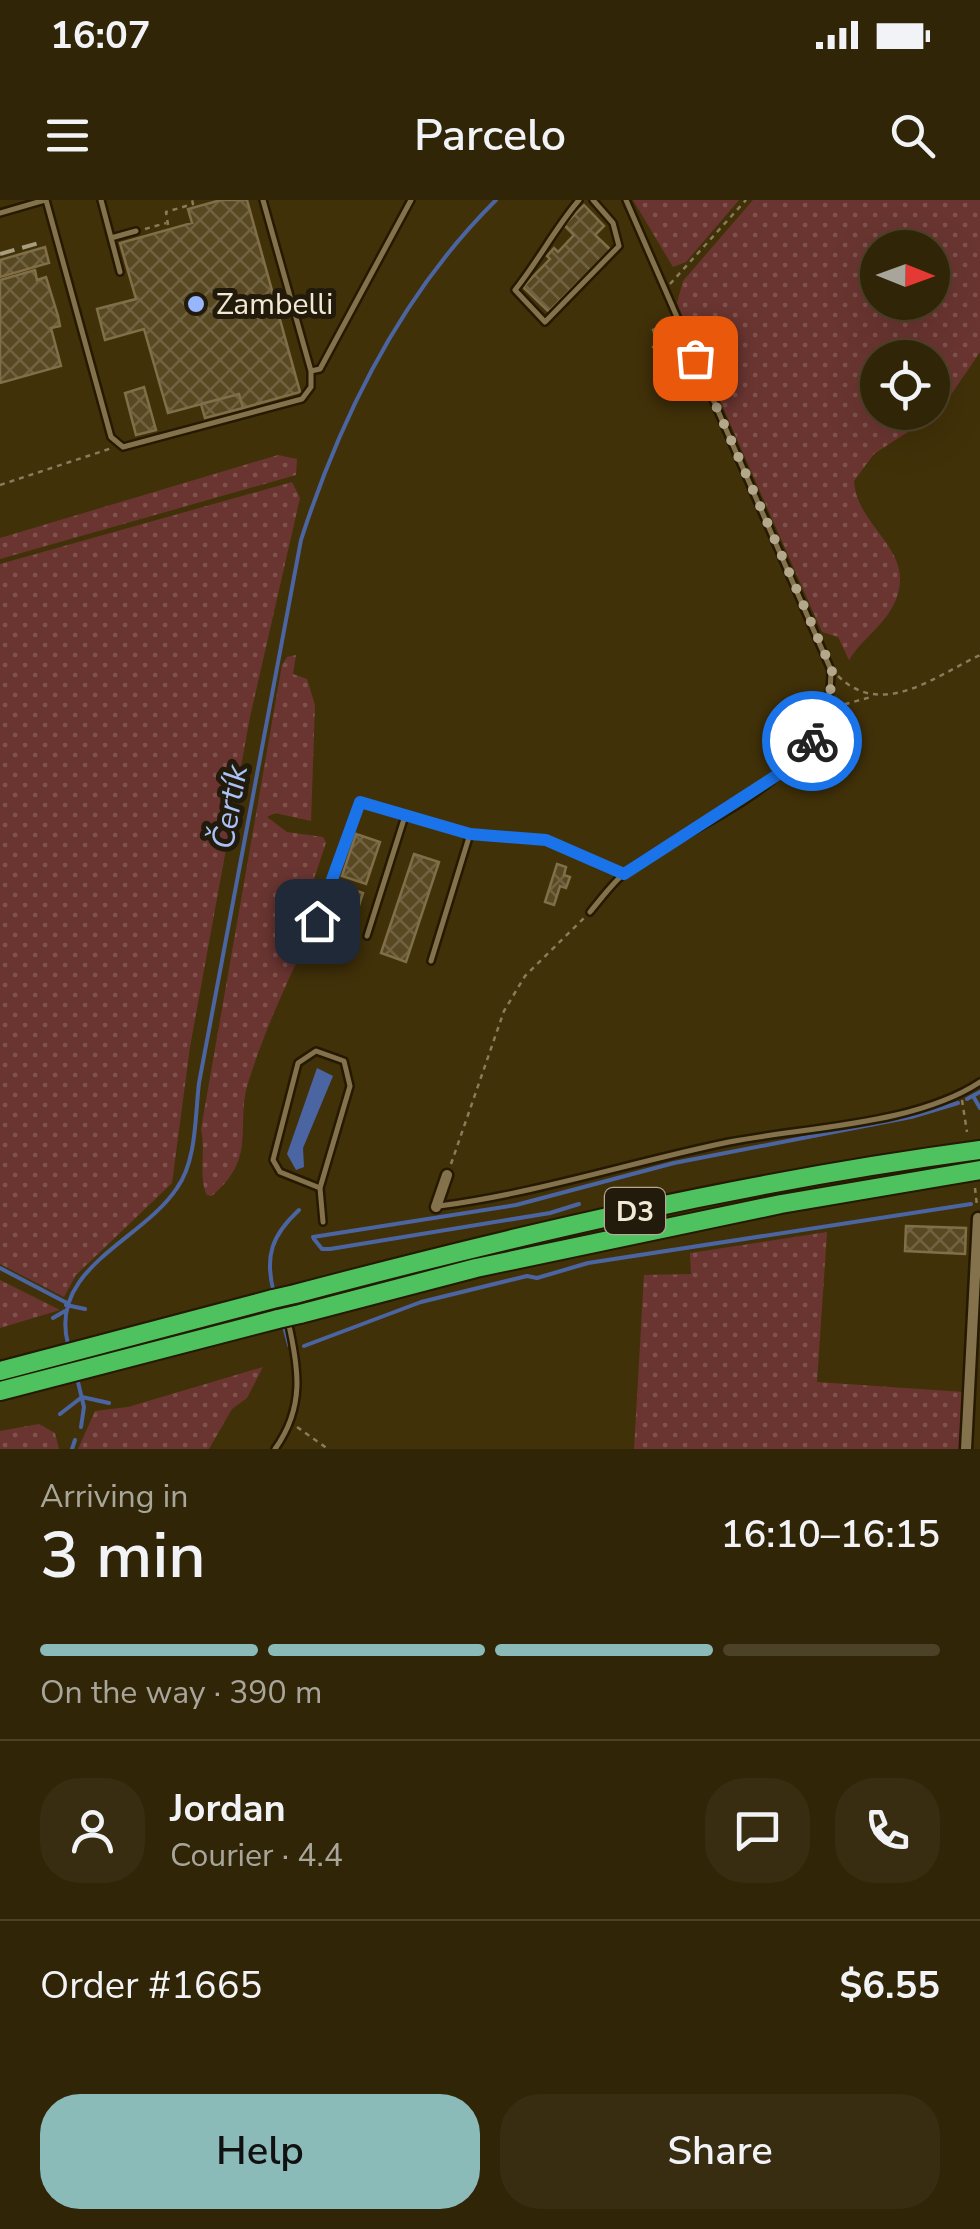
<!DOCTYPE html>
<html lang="en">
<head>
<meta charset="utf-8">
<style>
  :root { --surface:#312507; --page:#392d11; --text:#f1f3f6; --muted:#a8a59b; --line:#4c4228; --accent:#8bbbb9 }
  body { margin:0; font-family:"Nunito Sans",sans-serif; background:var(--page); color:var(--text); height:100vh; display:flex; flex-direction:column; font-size:38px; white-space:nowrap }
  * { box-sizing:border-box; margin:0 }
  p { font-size:32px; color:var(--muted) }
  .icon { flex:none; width:55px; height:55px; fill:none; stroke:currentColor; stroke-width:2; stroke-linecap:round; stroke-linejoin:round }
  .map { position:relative; height:1249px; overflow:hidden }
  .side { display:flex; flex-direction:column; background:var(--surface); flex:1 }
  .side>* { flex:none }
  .needle { width:65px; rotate:91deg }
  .buttons { position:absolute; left:860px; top:30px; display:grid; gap:20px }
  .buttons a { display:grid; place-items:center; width:90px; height:90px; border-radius:50%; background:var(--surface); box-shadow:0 10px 40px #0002,0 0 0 2px var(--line); font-size:50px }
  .pin { position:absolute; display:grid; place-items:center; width:85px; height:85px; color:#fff; margin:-42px; border-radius:20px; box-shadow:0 5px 15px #0006 }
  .courier { position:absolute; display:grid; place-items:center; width:100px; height:100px; margin:-50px; border:8px solid #1a73e8; border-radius:50%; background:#fff; color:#222; box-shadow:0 2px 12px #0007 }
  .overview em { font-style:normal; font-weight:600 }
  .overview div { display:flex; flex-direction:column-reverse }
  .overview { display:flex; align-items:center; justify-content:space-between; height:170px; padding:0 40px }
  h1 { font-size:65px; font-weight:600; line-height:75px }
  .bar { display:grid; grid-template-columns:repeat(4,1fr); gap:15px 10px; align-content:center; height:120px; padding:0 40px }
  .bar i { height:12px; border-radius:8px; background:var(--line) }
  .bar .selected { background:var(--accent) }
  .bar p { grid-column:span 4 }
  .line { display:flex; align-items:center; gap:25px; padding:0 40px; border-top:2px solid var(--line) }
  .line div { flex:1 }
  .round { display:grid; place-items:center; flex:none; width:105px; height:105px; border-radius:40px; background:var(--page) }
  .cta { display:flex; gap:20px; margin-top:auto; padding:20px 40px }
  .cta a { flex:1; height:115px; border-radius:40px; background:var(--accent); color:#111; font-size:40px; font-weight:600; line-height:115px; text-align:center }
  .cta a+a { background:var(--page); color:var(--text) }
  .status { display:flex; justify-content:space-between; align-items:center; height:70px; padding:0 50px; background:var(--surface); direction:ltr }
  .status svg { height:28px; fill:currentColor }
  header { display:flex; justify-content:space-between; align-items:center; height:130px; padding:0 40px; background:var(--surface); font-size:45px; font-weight:600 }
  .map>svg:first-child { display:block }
  .grass { fill:url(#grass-dots); fill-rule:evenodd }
  .water { fill:#4b65a3 }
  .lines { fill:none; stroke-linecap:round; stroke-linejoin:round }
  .stream { stroke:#4b65a3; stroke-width:4 }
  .building { fill:url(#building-cross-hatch); stroke:#806f48; stroke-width:2.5 }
  .service-casing { stroke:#251900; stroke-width:10 }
  .minor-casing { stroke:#251900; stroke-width:15 }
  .motorway-casing { stroke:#251900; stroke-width:22 }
  .path { stroke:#897b5b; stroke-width:2.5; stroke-dasharray:5 5; stroke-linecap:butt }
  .service { stroke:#83724b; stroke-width:5 }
  .minor { stroke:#83724b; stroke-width:10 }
  .motorway { stroke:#4ec25e; stroke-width:18 }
  .rail { stroke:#a99d80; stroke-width:4; stroke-dasharray:15 8; stroke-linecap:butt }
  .motorway-bridge-casing { stroke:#251900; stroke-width:22; stroke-linecap:butt }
  .motorway-bridge { stroke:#4ec25e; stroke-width:18 }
  .done { stroke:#b4a88c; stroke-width:10; stroke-dasharray:0 18 }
  .route { stroke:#1a73e8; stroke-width:12 }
  .poi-dot { fill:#97b6fd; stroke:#221b0b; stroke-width:4 }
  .labels { text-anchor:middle; stroke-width:10; stroke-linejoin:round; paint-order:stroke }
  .shield { fill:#221b0b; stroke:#b4aa97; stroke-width:2.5 }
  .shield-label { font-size:28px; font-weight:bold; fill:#f2e8d3 }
  .poi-label { font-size:30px; fill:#f2e8d3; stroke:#221b0b; text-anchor:start }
  .water-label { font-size:32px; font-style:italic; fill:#a9c1f6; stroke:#221b0b }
</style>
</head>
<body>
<div class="status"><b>16:07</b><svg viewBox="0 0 49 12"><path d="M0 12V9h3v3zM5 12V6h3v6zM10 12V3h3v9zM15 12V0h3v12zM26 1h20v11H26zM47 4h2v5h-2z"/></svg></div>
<header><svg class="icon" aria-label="menu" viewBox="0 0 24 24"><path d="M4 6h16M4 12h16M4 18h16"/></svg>Parcelo<svg class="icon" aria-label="search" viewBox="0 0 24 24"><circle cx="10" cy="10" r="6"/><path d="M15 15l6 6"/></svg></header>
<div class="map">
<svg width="980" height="1249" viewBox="0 0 980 1249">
  <defs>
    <pattern id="grass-dots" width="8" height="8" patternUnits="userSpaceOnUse" patternTransform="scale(2.5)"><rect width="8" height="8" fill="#6a3531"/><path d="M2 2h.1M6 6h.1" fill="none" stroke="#80524e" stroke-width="1.8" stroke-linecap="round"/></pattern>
    <pattern id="building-cross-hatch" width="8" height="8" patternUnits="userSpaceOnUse" patternTransform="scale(2.5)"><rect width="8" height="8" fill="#594922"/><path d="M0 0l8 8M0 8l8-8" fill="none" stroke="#716341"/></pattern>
  </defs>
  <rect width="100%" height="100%" fill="#413109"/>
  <!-- grass -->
  <path class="grass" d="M633,0H739L686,62L673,67Z
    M753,0H980V152L940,211L874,254L854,281C857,330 921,351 893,406C882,427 861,440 849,460L838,437L822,432L677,103L683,81ZM878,48H932V102H878ZM878,158H932V212H878Z
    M278,255L297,259L296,275L0,359V338Z
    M292,282L300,298L250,517L190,847L172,983L76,1075L64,1097L0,1064V364Z
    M296,455L293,474L307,479L315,505L311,621L275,613L267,617L287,632L323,637L326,643L297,729L304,744L301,753C281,795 262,838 248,883C235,927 258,957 212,996L207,995C198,978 206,951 201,929L282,465L287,457Z
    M827,1032L817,1182L964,1192L961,1249H634L644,1075L691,1074L690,1053Z
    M0,1080L60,1110L0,1128Z
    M263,1167L247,1198L232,1209L209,1249H78L95,1211L128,1207Z
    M39,1224L55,1233L59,1249H0V1231Z"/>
  <!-- water -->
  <path class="water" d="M317,868L333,876L303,948L304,967L296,970L287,954Z"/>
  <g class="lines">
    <!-- stream -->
    <path class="stream" d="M973,896L980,908
      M967,899L980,892
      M313,1037L516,1005L674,963L911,917L958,903
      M314,1039L322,1049H330L550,1013L579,1004
      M0,1068L67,1103
      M274,1093C264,1056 272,1035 299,1010
      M66,1105L85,1109
      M53,1118L65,1111
      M284,1126L289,1145
      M68,1144C48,1068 142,1041 177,988C197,960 195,915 199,883L301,340C341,216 402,93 496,0
      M304,1146L421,1102L527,1076L537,1078L588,1063L971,1004
      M77,1178L84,1207L81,1227
      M60,1214L82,1197L109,1203
      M72,1249L75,1240"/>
  </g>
  <!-- building -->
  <path class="building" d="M221,0H247L300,192L243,208L239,194L168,213L144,129L105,140L97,109L136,99L120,43L192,23L188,9Z
    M584,5L604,26L595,35L611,50L549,112L523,87L550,59L547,56L554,48L558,52L574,35L564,25Z
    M45,47L49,63L0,77V60Z
    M35,70L37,80L46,77L58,116L60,126L51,128L61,166L0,183V80Z
    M664,125L672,143L662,157L653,147L658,143L653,130Z
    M144,187L156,230L136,235L125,193Z
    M239,194L243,208L205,218L201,204Z
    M356,634L380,642L366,684L342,676Z
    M414,654L439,662L406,762L381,753Z
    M557,664L566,667L564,675L570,677L566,688L560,686L554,705L545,702Z
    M339,685L363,693L348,740L324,732Z
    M906,1026L966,1028L965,1054L905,1051Z"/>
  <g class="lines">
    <!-- service casing -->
    <g class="service-casing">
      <path id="service" d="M46,0L111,237L123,247L302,199L311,187V171L263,0
        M101,0L120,72
        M579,0C555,28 539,60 515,90L545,122L619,46L613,23L593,0
        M0,13L45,0
        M111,38L136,31
        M311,171L320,169L411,0
        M470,634L546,640L624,674
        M590,712C601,699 613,682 626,672C700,617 833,581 831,470L626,0
        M317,721L359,602L405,616
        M367,736L405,616L470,634L431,761
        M320,988L280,972L273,960L298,863L316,851L344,861L350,886L320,988L323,1022
        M439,1006C538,993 632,962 729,942C805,927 915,925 980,882
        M275,1249C305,1207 299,1169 288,1121"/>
    </g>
    <!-- minor casing -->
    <g class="minor-casing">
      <path id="minor" d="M436,1007L447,975
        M966,1249L978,1018"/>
    </g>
    <!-- motorway casing -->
    <g class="motorway-casing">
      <path id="motorway" d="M295,1094C521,1034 748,981 980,950
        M300,1114L476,1068L781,1004L980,970
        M0,1171L273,1099
        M0,1191L278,1119"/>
    </g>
    <!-- path -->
    <path class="path" d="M168,25L166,12L193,4L192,0
      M145,29L166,23
      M670,84L746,0
      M0,285L112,248
      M838,476C882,519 934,477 980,455
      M835,507L871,497
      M962,900L967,932
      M451,964L504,811L525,776L585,717
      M975,988L977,1006
      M297,1227L328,1249"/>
    <!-- service -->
    <use href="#service" class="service"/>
    <!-- minor -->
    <use href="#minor" class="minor"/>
    <!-- motorway -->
    <use href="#motorway" class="motorway"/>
    <!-- rail -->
    <path class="rail" d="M0,54L39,43"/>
    <!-- motorway-bridge casing -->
    <g class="motorway-bridge-casing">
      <path id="motorway-bridge" d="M273,1099L295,1094
        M278,1119L300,1114"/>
    </g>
    <!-- motorway-bridge -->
    <use href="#motorway-bridge" class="motorway-bridge"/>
  </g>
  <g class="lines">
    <!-- done -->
    <path class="done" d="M695,158L832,470L829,508L812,541"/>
    <!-- route -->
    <path class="route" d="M317,721L360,602L470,634L546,640L624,674L785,570L812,541"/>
  </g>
  <!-- markers -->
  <circle class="poi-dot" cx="196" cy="104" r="10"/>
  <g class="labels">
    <!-- shield labels -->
    <rect class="shield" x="605" y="988" width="60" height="46" rx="8"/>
    <g class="shield-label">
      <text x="635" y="1021">D3</text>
    </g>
    <!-- poi labels -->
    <g class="poi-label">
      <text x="216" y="114">Zambelli</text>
    </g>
    <!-- water labels -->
    <g class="water-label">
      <text transform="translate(229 607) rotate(-80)" y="11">Čertík</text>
    </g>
  </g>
</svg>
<div class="buttons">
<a><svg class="needle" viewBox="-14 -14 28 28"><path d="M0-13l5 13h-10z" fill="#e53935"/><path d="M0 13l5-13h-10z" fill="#a8a59b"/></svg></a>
<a><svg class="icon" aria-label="locate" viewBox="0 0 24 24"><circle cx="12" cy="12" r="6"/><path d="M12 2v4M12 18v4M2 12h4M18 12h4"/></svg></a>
</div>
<div class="pin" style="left:695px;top:158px;background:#ea580c"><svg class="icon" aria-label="bag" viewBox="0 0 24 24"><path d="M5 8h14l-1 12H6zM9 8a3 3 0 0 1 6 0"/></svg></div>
<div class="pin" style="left:317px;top:721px;background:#1f2937"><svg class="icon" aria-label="home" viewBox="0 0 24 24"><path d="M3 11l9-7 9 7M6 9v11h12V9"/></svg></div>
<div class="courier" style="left:812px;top:541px"><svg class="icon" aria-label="bike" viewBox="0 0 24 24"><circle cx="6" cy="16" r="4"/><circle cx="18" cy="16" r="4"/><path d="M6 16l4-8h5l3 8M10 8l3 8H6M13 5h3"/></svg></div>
</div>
<section class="side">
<div class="overview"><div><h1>3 min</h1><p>Arriving in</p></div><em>16:10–16:15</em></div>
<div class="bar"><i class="selected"></i><i class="selected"></i><i class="selected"></i><i></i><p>On the way · 390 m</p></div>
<div class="line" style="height:180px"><a class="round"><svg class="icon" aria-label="person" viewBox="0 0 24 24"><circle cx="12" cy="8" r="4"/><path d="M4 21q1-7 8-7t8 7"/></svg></a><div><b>Jordan</b><p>Courier · 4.4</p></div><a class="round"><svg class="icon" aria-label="chat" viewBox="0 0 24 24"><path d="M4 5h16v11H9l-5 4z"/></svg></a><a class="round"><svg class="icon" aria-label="phone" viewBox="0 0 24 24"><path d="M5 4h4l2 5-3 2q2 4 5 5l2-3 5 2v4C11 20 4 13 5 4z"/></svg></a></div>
<div class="line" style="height:130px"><div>Order #1665</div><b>$6.55</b></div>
<div class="cta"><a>Help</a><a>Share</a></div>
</section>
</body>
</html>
